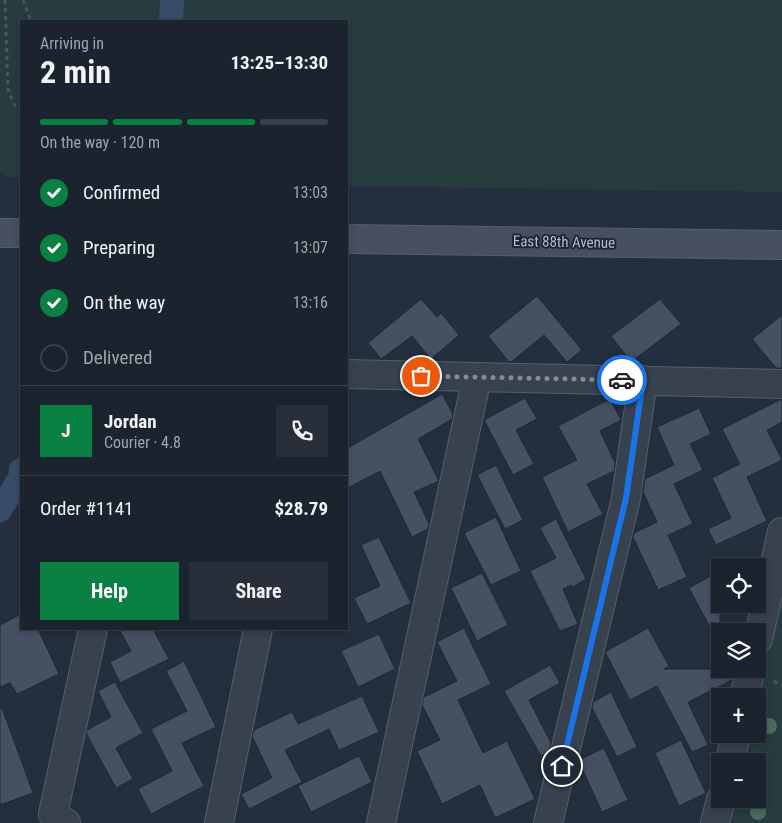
<!DOCTYPE html>
<html lang="en">
<head>
<meta charset="utf-8">
<style>
  :root { --surface:#1b232e; --page:#282f3a; --text:#f1f3f6; --muted:#a0a4aa; --line:#39404a; --accent:#0b8043 }
  body { margin:0; font-family:"Roboto Condensed",sans-serif; background:var(--page); color:var(--text); height:100vh; display:flex; flex-direction:column; font-size:19px; white-space:nowrap }
  * { box-sizing:border-box; margin:0 }
  p { font-size:16px; color:var(--muted) }
  .icon { flex:none; width:28px; height:28px; fill:none; stroke:currentColor; stroke-width:2; stroke-linecap:round; stroke-linejoin:round }
  .map { position:relative; flex:1; overflow:hidden }
  .details { position:absolute; left:20px; top:20px; width:328px; height:610px; display:flex; flex-direction:column; background:var(--surface); border-radius:0px; box-shadow:0 2px 8px #0003,0 0 0 1px var(--line) }
  .details>* { flex:none }
  .tools { position:absolute; left:711px; top:558px; display:grid; gap:10px }
  .tools a { display:grid; place-items:center; width:55px; height:55px; border-radius:0px; background:var(--surface); box-shadow:0 2px 8px #0003,0 0 0 1px var(--line); font-size:25px }
  .pin { position:absolute; display:grid; place-items:center; width:42px; height:42px; color:#fff; margin:-21px; border:2px solid #fff; border-radius:50%; box-shadow:0 1px 5px #0007 }
  .courier { position:absolute; display:grid; place-items:center; width:50px; height:50px; margin:-25px; border:4px solid #1a73e8; border-radius:50%; background:#fff; color:#222; box-shadow:0 1px 6px #0007 }
  .summary em { font-style:normal; font-weight:700 }
  .summary div { display:flex; flex-direction:column-reverse }
  .summary { display:flex; align-items:center; justify-content:space-between; height:85px; padding:0 20px }
  h1 { font-size:32px; font-weight:700; line-height:38px }
  .bar { display:grid; grid-template-columns:repeat(4,1fr); gap:8px 5px; align-content:center; height:60px; padding:0 20px }
  .bar i { height:6px; border-radius:4px; background:var(--line) }
  .bar .active { background:var(--accent) }
  .bar p { grid-column:span 4 }
  .line { display:flex; align-items:center; gap:12px; padding:0 20px; border-top:1px solid var(--line) }
  .line div { flex:1 }
  .round { display:grid; place-items:center; flex:none; width:52px; height:52px; border-radius:0px; background:var(--page) }
  ol { padding:0 20px; list-style:none }
  li { display:flex; align-items:center; gap:15px; height:55px }
  li p { margin-inline-start:auto }
  li .icon { padding:5px; border-radius:50%; background:var(--accent); color:#fff; stroke-width:4 }
  li:last-child { color:var(--muted) }
  li i { width:28px; height:28px; border:2px solid var(--line); border-radius:50% }
  .primary-button { display:flex; gap:10px; margin-top:auto; padding:10px 20px }
  .primary-button a { flex:1; height:58px; border-radius:0px; background:var(--accent); color:#fff; font-size:20px; font-weight:700; line-height:58px; text-align:center }
  .primary-button a+a { background:var(--page); color:var(--text) }
  .map>svg:first-child { display:block }
  .green { fill:#263c3f }
  .lines { fill:none; stroke-linecap:round; stroke-linejoin:round }
  .canal { stroke:#394c67; stroke-width:24 }
  .building { fill:#455162; stroke:#1f2835 }
  .minor-casing { stroke:#565f6c; stroke-width:30 }
  .secondary-casing { stroke:#565f6c; stroke-width:30 }
  .path { stroke:#44595c; stroke-width:3; stroke-dasharray:4 4; stroke-linecap:butt }
  .minor { stroke:#38414e; stroke-width:28 }
  .secondary { stroke:#465061; stroke-width:28 }
  .tree { fill:#4b6a5d }
  .done { stroke:#828b98; stroke-width:5; stroke-dasharray:0 9 }
  .route { stroke:#1a73e8; stroke-width:6 }
  .labels { text-anchor:middle; stroke-width:4; stroke-linejoin:round; paint-order:stroke }
  .street-label { font-size:15px; fill:#b4bcc9; stroke:#1d2633 }
</style>
</head>
<body>
<div class="map">
<svg width="782" height="823" viewBox="0 0 782 823">
  <rect width="100%" height="100%" fill="#242f3e"/>
  <!-- green -->
  <path class="green" d="M0,0H782V192L346,186V21H21V178L7,177L0,173Z
    M780,596H782V823H735L731,815L732,799H758V761H740L746,734H758V696H755L778,597Z"/>
  <g class="lines">
    <!-- canal -->
    <path class="canal" d="M171,21L172,0
      M0,510L20,478L21,470"/>
  </g>
  <!-- building -->
  <path class="building" d="M537,296L582,350L567,362L544,335L511,362H509L488,336Z
    M421,299L437,317L441,313L459,335L431,359L412,336L381,359L368,343Z
    M660,299L681,324L631,362L611,336Z
    M782,315V368H776L752,339Z
    M442,394L453,414L452,419L418,439L439,481L414,492L429,524L428,529L412,537L380,471L346,489V449Z
    M525,398L537,419L516,430L534,464L513,475L484,420Z
    M610,399L621,420L600,431L615,463L614,471L587,484L603,514L568,532L542,477L577,460L558,426Z
    M780,400H782V422L767,430L782,460L747,477L767,521L716,545L708,529L731,518L712,478L740,464L722,429Z
    M699,408L711,434L690,444L703,470L674,484L693,524L668,535L687,577L658,590L633,537L634,533L657,522L643,492L645,479L674,465L657,427Z
    M496,465L523,520L505,529L477,475Z
    M496,517L521,571L491,585L464,533Z
    M556,519L586,579L572,587L571,585L563,589L578,624L560,631L530,571L556,558L540,528Z
    M379,537L411,603L367,624L354,598L380,586L361,545Z
    M720,571V646L689,588Z
    M482,573L508,625L477,641L451,588Z
    M21,614V629H38L59,674L17,694L10,683L0,687V625Z
    M464,628L491,684L458,700L483,753L507,741L535,799L495,818L480,785L442,804L417,751L440,740L422,705L424,697L457,681L437,642Z
    M648,628L669,666L664,669H735L732,680L688,702L708,745L692,752L657,686L630,700L605,652Z
    M119,629H153L169,659L120,683L110,662L131,651Z
    M379,634L395,669L358,687L341,651Z
    M184,661L216,727L182,743L204,786L151,814L138,789L172,771L151,729L187,711L166,671Z
    M550,665L560,683L529,700L551,743L549,752L541,756L504,691Z
    M115,682L143,733L116,748L133,779L116,788L86,733L87,730L111,717L98,691Z
    M611,692L637,747L617,757L592,708L593,702Z
    M362,696L379,732L339,750L329,729L285,750L302,782L249,809L241,794L272,778L252,736L254,730L292,712L298,724Z
    M0,708H2L33,793L0,805Z
    M681,740L706,793L679,806L655,753Z
    M604,748L628,800L602,812L579,762V760Z
    M359,756L372,782L311,812L298,786Z"/>
  <g class="lines">
    <!-- minor casing -->
    <g class="minor-casing">
      <path id="minor" d="M346,374L782,384
        M758,639L782,532
        M744,696L751,669
        M730,761L736,734
        M66,823L53,814L93,629
        M219,823L258,629
        M381,823L477,377
        M548,823L626,498L643,380
        M715,823L721,799"/>
    </g>
    <!-- secondary casing -->
    <g class="secondary-casing">
      <path id="secondary" d="M0,233H21
        M346,239L782,245"/>
    </g>
    <!-- path -->
    <path class="path" d="M5,0L8,90L15,106L21,109
      M23,0L31,21
      M774,681L782,685"/>
    <!-- minor -->
    <use href="#minor" class="minor"/>
    <!-- secondary -->
    <use href="#secondary" class="secondary"/>
  </g>
  <!-- trees -->
  <g class="tree">
    <circle cx="769" cy="726" r="8"/>
    <circle cx="758" cy="812" r="8"/>
  </g>
  <g class="lines">
    <!-- done -->
    <path class="done" d="M421,376L622,380"/>
    <!-- route -->
    <path class="route" d="M562,766L626,498L643,380H622"/>
  </g>
  <g class="labels">
    <!-- street labels -->
    <g class="street-label">
      <text transform="translate(564 242) rotate(1)" y="5">East 88th Avenue</text>
    </g>
  </g>
</svg>
<div class="tools">
<a><svg class="icon" aria-label="locate" viewBox="0 0 24 24"><circle cx="12" cy="12" r="6"/><path d="M12 2v4M12 18v4M2 12h4M18 12h4"/></svg></a>
<a><svg class="icon" aria-label="layers" viewBox="0 0 24 24"><path d="M12 4l9 5-9 5-9-5zM3 14l9 5 9-5"/></svg></a>
<a>+</a>
<a>−</a>
</div>
<div class="pin" style="left:421px;top:376px;background:#ea580c"><svg class="icon" aria-label="bag" viewBox="0 0 24 24"><path d="M5 8h14l-1 12H6zM9 8a3 3 0 0 1 6 0"/></svg></div>
<div class="pin" style="left:562px;top:766px;background:#1f2937"><svg class="icon" aria-label="home" viewBox="0 0 24 24"><path d="M3 11l9-7 9 7M6 9v11h12V9"/></svg></div>
<div class="courier" style="left:622px;top:380px"><svg class="icon" aria-label="car" viewBox="0 0 24 24"><path d="M5 17H2v-5l4-1 3-4h7l3 4 3 1v5h-3M9 17h6M6 11h13"/><circle cx="7" cy="17" r="2"/><circle cx="17" cy="17" r="2"/></svg></div>
<section class="details">
<div class="summary"><div><h1>2 min</h1><p>Arriving in</p></div><em>13:25–13:30</em></div>
<div class="bar"><i class="active"></i><i class="active"></i><i class="active"></i><i></i><p>On the way · 120 m</p></div>
<ol>
<li><svg class="icon" aria-label="check" viewBox="0 0 24 24"><path d="M5 12l5 5 9-10"/></svg>Confirmed<p>13:03</p></li>
<li><svg class="icon" aria-label="check" viewBox="0 0 24 24"><path d="M5 12l5 5 9-10"/></svg>Preparing<p>13:07</p></li>
<li><svg class="icon" aria-label="check" viewBox="0 0 24 24"><path d="M5 12l5 5 9-10"/></svg>On the way<p>13:16</p></li>
<li><i></i>Delivered</li>
</ol>
<div class="line" style="height:90px"><b class="round" style="background:var(--accent);color:#fff">J</b><div><b>Jordan</b><p>Courier · 4.8</p></div><a class="round"><svg class="icon" aria-label="phone" viewBox="0 0 24 24"><path d="M5 4h4l2 5-3 2q2 4 5 5l2-3 5 2v4C11 20 4 13 5 4z"/></svg></a></div>
<div class="line" style="height:65px"><div>Order #1141</div><b>$28.79</b></div>
<div class="primary-button"><a>Help</a><a>Share</a></div>
</section>
</div>
</body>
</html>
